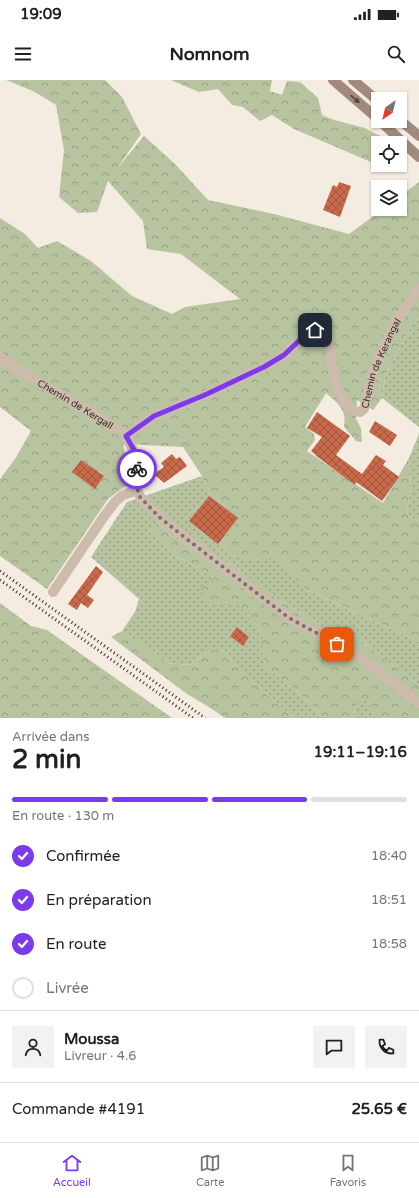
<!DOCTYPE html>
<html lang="fr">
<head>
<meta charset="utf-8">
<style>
  :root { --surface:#fff; --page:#f2f2f2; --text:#202124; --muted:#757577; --line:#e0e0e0; --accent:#7c3aed }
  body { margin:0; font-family:"Varela Round",sans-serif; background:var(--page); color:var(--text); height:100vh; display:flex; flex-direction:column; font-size:15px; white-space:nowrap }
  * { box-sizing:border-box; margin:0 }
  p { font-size:13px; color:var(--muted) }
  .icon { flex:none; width:22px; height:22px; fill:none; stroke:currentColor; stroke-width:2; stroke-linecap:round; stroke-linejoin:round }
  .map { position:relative; height:638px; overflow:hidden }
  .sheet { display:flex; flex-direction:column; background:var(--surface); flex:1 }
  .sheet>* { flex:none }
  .needle { width:26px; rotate:214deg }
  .tools { position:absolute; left:371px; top:12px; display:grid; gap:8px }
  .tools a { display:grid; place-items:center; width:36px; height:36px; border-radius:0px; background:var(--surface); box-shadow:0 1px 3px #0004; font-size:20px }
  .pin { position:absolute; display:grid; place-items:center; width:34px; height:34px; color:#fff; margin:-17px; border-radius:8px; box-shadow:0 2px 6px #0006 }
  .courier { position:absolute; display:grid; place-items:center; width:40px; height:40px; margin:-20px; border:3px solid #7c3aed; border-radius:50%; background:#fff; color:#222; box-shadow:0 1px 5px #0007 }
  .summary em { font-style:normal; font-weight:700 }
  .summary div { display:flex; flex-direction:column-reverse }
  .summary { display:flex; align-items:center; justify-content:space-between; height:68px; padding:0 12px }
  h1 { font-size:26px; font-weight:700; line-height:30px }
  .bar { display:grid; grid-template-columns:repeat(4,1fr); gap:6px 4px; align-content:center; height:48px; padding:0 12px }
  .bar i { height:5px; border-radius:3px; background:var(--line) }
  .bar .selected { background:var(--accent) }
  .bar p { grid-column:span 4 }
  .line { display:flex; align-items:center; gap:10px; padding:0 12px; border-top:1px solid var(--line) }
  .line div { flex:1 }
  .round { display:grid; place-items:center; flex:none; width:42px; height:42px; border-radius:0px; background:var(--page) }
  ol { padding:0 12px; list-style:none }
  li { display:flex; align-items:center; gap:12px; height:44px }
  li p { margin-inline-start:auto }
  li .icon { padding:4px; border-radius:50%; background:var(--accent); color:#fff; stroke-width:4 }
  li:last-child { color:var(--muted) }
  li i { width:22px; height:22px; border:2px solid var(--line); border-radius:50% }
  .status { display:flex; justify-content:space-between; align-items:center; height:28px; padding:0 20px; background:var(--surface); direction:ltr }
  .status svg { height:11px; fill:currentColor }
  header { display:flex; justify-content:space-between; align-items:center; height:52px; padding:0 12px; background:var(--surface); font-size:18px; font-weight:700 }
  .menu { display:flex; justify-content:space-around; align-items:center; height:56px; border-top:1px solid var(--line); background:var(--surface); font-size:11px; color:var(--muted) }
  .menu a { display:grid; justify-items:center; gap:2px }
  .menu .selected { color:var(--accent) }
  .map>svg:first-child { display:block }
  .grass { fill:url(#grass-dots) }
  .forest { fill:url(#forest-crowns) }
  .building { fill:url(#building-cross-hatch) }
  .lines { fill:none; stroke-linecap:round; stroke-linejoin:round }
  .minor { stroke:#cdbbac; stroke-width:10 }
  .secondary { stroke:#a18a7d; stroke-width:10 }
  .rail { stroke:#3b302b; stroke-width:3; stroke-dasharray:1 3; stroke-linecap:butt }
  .oneway { fill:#544640 }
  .done { stroke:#7c716b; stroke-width:4; stroke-dasharray:0 7.2 }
  .route { stroke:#7c3aed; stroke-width:5 }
  .labels { text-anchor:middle; stroke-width:3; stroke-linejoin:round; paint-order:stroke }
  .street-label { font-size:10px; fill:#3b302b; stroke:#fbf5ee }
</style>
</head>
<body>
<div class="status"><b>19:09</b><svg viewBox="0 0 49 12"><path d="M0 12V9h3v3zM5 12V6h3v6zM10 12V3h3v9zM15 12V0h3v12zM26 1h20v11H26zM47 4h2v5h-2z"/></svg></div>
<header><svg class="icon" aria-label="menu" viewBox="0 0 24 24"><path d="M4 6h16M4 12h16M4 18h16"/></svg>Nomnom<svg class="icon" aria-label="search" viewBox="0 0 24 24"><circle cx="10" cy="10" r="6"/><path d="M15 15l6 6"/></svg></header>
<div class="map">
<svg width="419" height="638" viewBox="0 0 419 638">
  <defs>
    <pattern id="grass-dots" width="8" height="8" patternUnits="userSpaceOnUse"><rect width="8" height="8" fill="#b8c4a0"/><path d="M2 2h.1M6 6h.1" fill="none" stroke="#97a083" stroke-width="1.8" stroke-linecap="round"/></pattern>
    <pattern id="forest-crowns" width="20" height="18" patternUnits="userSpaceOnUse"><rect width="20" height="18" fill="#b8c4a0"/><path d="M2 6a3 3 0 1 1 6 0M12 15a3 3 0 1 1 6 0" fill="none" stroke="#97a083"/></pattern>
    <pattern id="building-cross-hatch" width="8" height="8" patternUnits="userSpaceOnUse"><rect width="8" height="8" fill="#c8694b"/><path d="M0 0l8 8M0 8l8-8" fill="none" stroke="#a4573f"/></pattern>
  </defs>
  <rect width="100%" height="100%" fill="#f4ebe1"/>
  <!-- grass -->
  <path class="grass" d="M419,239V347L382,318L385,296L408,251Z
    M419,354V442L407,434L411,406L409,378Z
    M202,396L210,414L241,438L220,464L230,474L244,479L277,477L305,509L419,562V605L353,554L314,541L265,511L232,484L221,481L200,471L190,469L180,460L172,457L158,443L148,449L175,476L202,490L214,498L217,525H239L262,551V578L267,588L313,625L322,638H294L234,585L227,572L211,569L191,585L169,583L122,551L135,532L139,519L91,477L127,422Z
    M358,620H366L374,630V638H355L354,633Z"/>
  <!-- forest -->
  <path class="forest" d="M6,0H105L122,17L141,54L116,90L144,56L175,84L208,120L274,134L349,154L383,129H400V116L419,102V239L408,251L385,296L382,318L373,330L357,320L356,339L361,348L362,362L356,361L344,347C347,330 338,323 326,313L305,347L314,354L315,360L307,371L383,423L409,378L411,406L407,434L419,442V562L305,509L277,478L244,479L230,474L220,464L240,438L210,414L202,396L183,367L123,364L132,401L108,419L47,509L0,476V399L15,379L31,351L0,327V138L25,154L38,168L57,161L91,181L132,216L172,234L185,227L240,219L181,174L147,169L143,141L108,101L97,132L78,133L59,117L64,70L56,25L35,12Z
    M171,0H272L270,11L282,15L287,1L300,2L318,18L322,35L334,40L365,48L380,56L387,63H378V85L294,49L272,35L260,41L243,27L232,25L218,9L199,12Z
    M158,443L172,457L180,460L190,469L200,471L221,481L232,484L265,511L314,541L353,554L419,605V638H374V630L366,620H358L354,633L355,638H322L313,625L267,588L262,578V551L239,525H217L205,521L200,508L214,498L202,490L175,476L148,449Z
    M0,523L31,546L47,550L172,638H0Z
    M122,551L169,583L191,585L211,569L227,572L234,585L294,638H225L212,629L187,614L111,557Z"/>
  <!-- building -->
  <path class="building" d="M339,102L351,106L340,137L323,130L333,105L337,107Z
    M317,332L350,356L336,375L362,394L376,375L386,381L383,385L399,397L382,421L356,402L355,405L315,375H316L311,371L322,357L307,348Z
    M375,341L397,355L390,366L369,352Z
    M172,374L176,379L180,377L187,386L164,403L154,394L164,387L161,383Z
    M81,380L104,396L95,409L72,392Z
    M209,416L238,438L218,464L189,441Z
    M96,486L103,492L87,515L94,520L88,528L81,523L77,530L68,524Z
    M237,547L249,557L243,566L230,556Z"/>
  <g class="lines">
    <!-- minor -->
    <g class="minor">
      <path id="s1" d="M0,277L17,289L77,324L125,354L133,370L135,376L137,389L138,413L145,424L179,453L289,538L359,576L419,623"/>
      <path id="s2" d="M127,356L154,336L207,314L264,287L284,275L303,257L315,250L323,252L328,260L336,305L343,320L347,325L352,330L360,332L364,329L372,294L387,260L394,245L419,208"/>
      <path d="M53,512L105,435L115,422L123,415L138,410"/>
    </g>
    <!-- secondary -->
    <path class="secondary" d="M333,0L378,39
      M353,0L378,21
      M400,40L419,56
      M380,41L419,77"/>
    <!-- rail -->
    <path class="rail" d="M0,491L205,638
      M0,500L193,638"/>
  </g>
  <!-- one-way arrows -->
  <defs><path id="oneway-solid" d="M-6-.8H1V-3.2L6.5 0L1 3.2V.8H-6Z"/></defs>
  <use class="oneway" href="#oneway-solid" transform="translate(355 19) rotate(40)"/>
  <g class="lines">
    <!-- done -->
    <path class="done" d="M137,389L138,414L139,416L158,436L179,453L289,538L337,564"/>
    <!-- route -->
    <path class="route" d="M137,389L134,370L126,356L154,336L207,314L264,287L284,275L303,257L315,250"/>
  </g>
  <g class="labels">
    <!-- street labels -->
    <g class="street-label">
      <text dy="4" stroke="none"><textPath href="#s2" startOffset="373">Chemin de Kerangal</textPath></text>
      <text dy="4" stroke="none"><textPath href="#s1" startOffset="89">Chemin de Kergall</textPath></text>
    </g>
  </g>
</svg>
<div class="tools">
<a><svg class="needle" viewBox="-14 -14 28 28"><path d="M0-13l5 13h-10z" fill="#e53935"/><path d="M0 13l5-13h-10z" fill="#757577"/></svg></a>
<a><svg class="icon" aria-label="locate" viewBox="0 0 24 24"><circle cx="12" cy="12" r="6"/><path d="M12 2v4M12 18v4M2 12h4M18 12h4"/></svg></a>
<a><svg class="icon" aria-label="layers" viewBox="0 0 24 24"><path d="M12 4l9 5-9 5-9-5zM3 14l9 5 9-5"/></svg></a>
</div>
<div class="pin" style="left:337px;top:564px;background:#ea580c"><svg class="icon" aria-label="bag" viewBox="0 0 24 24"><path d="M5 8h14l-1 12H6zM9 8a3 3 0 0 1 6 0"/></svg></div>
<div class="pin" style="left:315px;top:250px;background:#1f2937"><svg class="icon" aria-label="home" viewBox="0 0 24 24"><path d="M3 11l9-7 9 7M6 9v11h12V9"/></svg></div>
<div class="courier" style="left:137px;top:389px"><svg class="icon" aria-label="bike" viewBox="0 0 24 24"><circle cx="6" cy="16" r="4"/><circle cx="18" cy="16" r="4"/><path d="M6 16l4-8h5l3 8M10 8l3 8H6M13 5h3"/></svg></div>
</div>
<section class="sheet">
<div class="summary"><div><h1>2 min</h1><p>Arrivée dans</p></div><em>19:11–19:16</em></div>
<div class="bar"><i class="selected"></i><i class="selected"></i><i class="selected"></i><i></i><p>En route · 130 m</p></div>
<ol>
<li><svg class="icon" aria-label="check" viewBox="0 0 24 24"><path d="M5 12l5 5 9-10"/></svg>Confirmée<p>18:40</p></li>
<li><svg class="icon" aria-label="check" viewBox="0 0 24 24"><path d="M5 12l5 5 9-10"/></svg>En préparation<p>18:51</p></li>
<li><svg class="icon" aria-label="check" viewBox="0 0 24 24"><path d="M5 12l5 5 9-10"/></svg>En route<p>18:58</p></li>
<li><i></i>Livrée</li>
</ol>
<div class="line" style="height:72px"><a class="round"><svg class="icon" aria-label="person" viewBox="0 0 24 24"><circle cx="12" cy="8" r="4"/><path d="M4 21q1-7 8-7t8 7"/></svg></a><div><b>Moussa</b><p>Livreur · 4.6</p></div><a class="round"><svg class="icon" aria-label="chat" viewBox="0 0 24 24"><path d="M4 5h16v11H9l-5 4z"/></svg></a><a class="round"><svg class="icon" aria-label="phone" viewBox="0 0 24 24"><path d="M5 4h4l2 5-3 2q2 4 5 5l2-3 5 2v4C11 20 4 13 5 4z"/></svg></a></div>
<div class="line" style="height:52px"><div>Commande #4191</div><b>25.65 €</b></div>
</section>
<nav class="menu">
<a class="selected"><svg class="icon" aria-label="home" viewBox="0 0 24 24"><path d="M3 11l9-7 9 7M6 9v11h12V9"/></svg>Accueil</a>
<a><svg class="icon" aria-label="map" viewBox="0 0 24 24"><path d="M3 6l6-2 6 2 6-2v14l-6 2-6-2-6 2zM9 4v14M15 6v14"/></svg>Carte</a>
<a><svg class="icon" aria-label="saved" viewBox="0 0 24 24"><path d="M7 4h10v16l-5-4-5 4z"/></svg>Favoris</a>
</nav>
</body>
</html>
